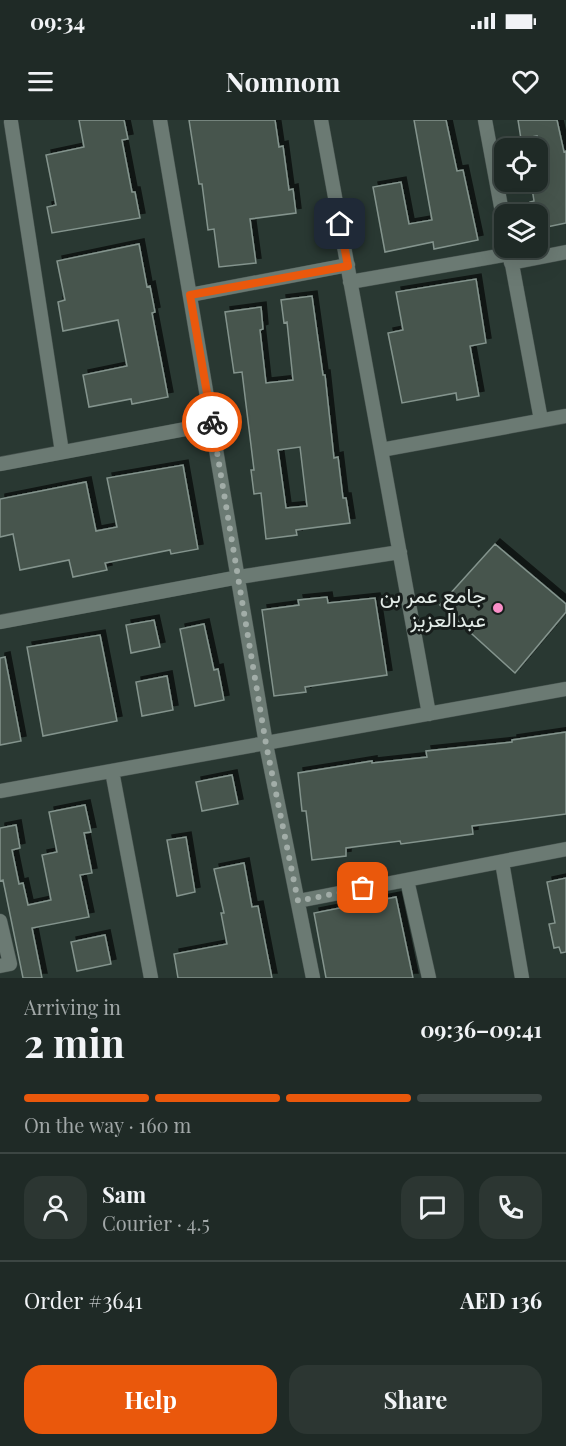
<!DOCTYPE html>
<html lang="en">
<head>
<meta charset="utf-8">
<style>
  :root { --surface:#1f2a26; --page:#2c3632; --text:#f1f3f6; --muted:#a1a7a7; --line:#3c4643; --accent:#ea580c }
  body { margin:0; font-family:"Playfair Display",Vazirmatn,serif; background:var(--page); color:var(--text); height:100vh; display:flex; flex-direction:column; font-size:22px; white-space:nowrap }
  * { box-sizing:border-box; margin:0 }
  p { font-size:20px; color:var(--muted) }
  .icon { flex:none; width:33px; height:33px; fill:none; stroke:currentColor; stroke-width:2; stroke-linecap:round; stroke-linejoin:round }
  .map { position:relative; height:858px; overflow:hidden }
  .sheet { display:flex; flex-direction:column; background:var(--surface); flex:1 }
  .sheet>* { flex:none }
  .controls { position:absolute; left:494px; top:18px; display:grid; gap:12px }
  .controls a { display:grid; place-items:center; width:54px; height:54px; border-radius:12px; background:var(--surface); box-shadow:0 6px 24px #0002,0 0 0 2px var(--line); font-size:30px }
  .pin { position:absolute; display:grid; place-items:center; width:51px; height:51px; color:#fff; margin:-26px; border-radius:12px; box-shadow:0 3px 9px #0006 }
  .courier { position:absolute; display:grid; place-items:center; width:60px; height:60px; margin:-30px; border:4px solid #ea580c; border-radius:50%; background:#fff; color:#222; box-shadow:0 2px 8px #0007 }
  .summary em { font-style:normal; font-weight:700 }
  .summary div { display:flex; flex-direction:column-reverse }
  .summary { display:flex; align-items:center; justify-content:space-between; height:102px; padding:0 24px }
  h1 { font-size:39px; font-weight:700; line-height:45px }
  .bar { display:grid; grid-template-columns:repeat(4,1fr); gap:9px 6px; align-content:center; height:72px; padding:0 24px }
  .bar i { height:8px; border-radius:4px; background:var(--line) }
  .bar .active { background:var(--accent) }
  .bar p { grid-column:span 4 }
  .line { display:flex; align-items:center; gap:15px; padding:0 24px; border-top:2px solid var(--line) }
  .line div { flex:1 }
  .round { display:grid; place-items:center; flex:none; width:63px; height:63px; border-radius:18px; background:var(--page) }
  .cta { display:flex; gap:12px; margin-top:auto; padding:12px 24px }
  .cta a { flex:1; height:69px; border-radius:18px; background:var(--accent); color:#fff; font-size:24px; font-weight:700; line-height:69px; text-align:center }
  .cta a+a { background:var(--page); color:var(--text) }
  .status { display:flex; justify-content:space-between; align-items:center; height:42px; padding:0 30px; background:var(--surface); direction:ltr }
  .status svg { height:16px; fill:currentColor }
  header { display:flex; justify-content:space-between; align-items:center; height:78px; padding:0 24px; background:var(--surface); font-size:27px; font-weight:700 }
  .map>svg:first-child { display:block }
  .building { fill:#46554e; stroke:#84948d; stroke-width:1.5; fill-rule:evenodd; filter:url(#shadow) }
  .lines { fill:none; stroke-linecap:round; stroke-linejoin:round }
  .minor-casing { stroke:#485450; stroke-width:15 }
  .minor { stroke:#6b7a73; stroke-width:14 }
  .done { stroke:#a2ada8; stroke-width:6; stroke-dasharray:0 10.8 }
  .route { stroke:#ea580c; stroke-width:8 }
  .poi-dot { fill:#f98fc8; stroke:#171d1b; stroke-width:2 }
  .labels { text-anchor:middle; stroke-width:6; stroke-linejoin:round; paint-order:stroke }
  .poi-label { font-size:21px; fill:#e3ece8; stroke:#171d1b; text-anchor:end }
</style>
</head>
<body>
<div class="status"><b>09:34</b><svg viewBox="0 0 49 12"><path d="M0 12V9h3v3zM5 12V6h3v6zM10 12V3h3v9zM15 12V0h3v12zM26 1h20v11H26zM47 4h2v5h-2z"/></svg></div>
<header><svg class="icon" aria-label="menu" viewBox="0 0 24 24"><path d="M4 6h16M4 12h16M4 18h16"/></svg>Nomnom<svg class="icon" aria-label="heart" viewBox="0 0 24 24"><path d="M12 20l-8-8c-3-5 5-10 8-4 3-6 11-1 8 4z"/></svg></header>
<div class="map">
<svg width="566" height="858" viewBox="0 0 566 858">
  <defs>
    <filter id="shadow"><feDropShadow dx="5" dy="-5" stdDeviation="0" flood-color="#0009"/></filter>
  </defs>
  <rect width="100%" height="100%" fill="#293832"/>
  <!-- building -->
  <path class="building" d="M79,0H124L128,19L122,20L132,72H135L140,98L52,113L47,87L56,85L46,35L84,27Z
    M189,0H275L279,27L283,26L289,70L293,69L296,93L250,99L256,143L219,147L214,109L208,110L202,64H199Z
    M414,0H446L457,51L463,50L478,120L434,129L433,122L385,132L373,67L401,62L409,104L432,100Z
    M518,0H557L564,32L566,31V103L537,109V94H533L530,82L534,81L531,62H537V16L521,19Z
    M139,124L147,167L150,166L155,192L152,193L168,277L132,284L131,279L89,287L83,255L127,246L118,200L63,211L58,182L65,180L57,141Z
    M476,159L486,223L470,226L479,276L457,280L456,273L402,283L388,213L403,210L396,172Z
    M312,176L323,255H325L334,338L338,337L343,378H346L350,403L296,410L297,415L266,419L261,373L254,374L251,350H254L242,252L234,253L225,192L261,187L263,209L260,210L266,263L293,260L287,202L284,203L281,180ZM300,327L307,386L286,388L278,330Z
    M183,345L198,429L171,434L170,430L105,443L107,450L73,457L69,440L20,450L13,414L0,417V379L86,362L96,411L117,407L107,358Z
    M495,424L566,484V492L515,553L440,485Z
    M327,477L328,483L375,478L387,555L305,567L306,572L274,576L262,490L299,485L298,480Z
    M154,500L160,527L131,533L126,505Z
    M204,504L214,550L218,549L224,580L195,586L180,509Z
    M100,515L117,601L43,616L27,527Z
    M5,537L21,621L0,625V538Z
    M167,556L173,590L142,596L136,562Z
    M566,612V694L472,706L473,714L401,724L400,721L346,728V736L312,740L306,691H302L298,653L372,641V643L427,637L426,631L512,622V620Z
    M232,655L238,684L202,691L196,662Z
    M85,685L91,712L84,713L92,753L80,755L89,797L32,808L42,858H23L3,760L0,761V708L16,705L20,728L12,730L19,764L23,763L28,785L51,780L42,735L57,732L49,692Z
    M186,717L195,772L177,776L167,720Z
    M244,743L252,787L258,786L272,858H178L174,834L227,824L221,793H224L214,749Z
    M566,758V832L561,833L559,827L554,828L549,804L555,803L547,762Z
    M396,777L413,858H326L314,793Z
    M105,815L111,844L77,851L71,822Z"/>
  <g class="lines">
    <!-- minor casing -->
    <g class="minor-casing">
      <path id="minor" d="M160,0L266,624L313,858
        M321,0L429,594
        M485,0L504,103
        M11,2L62,332
        M509,128L541,300
        M511,143L566,132
        M350,162L510,134
        M190,175L348,145
        M381,330L566,296
        M0,344L212,304
        M0,502L239,457L400,432
        M112,651L151,858
        M0,671L566,569
        M502,742L522,858
        M407,760L429,858
        M298,781L566,729
        M0,801L10,844L0,846"/>
    </g>
    <!-- minor -->
    <use href="#minor" class="minor"/>
  </g>
  <g class="lines">
    <!-- done -->
    <path class="done" d="M212,302L266,624L298,781L363,768"/>
    <!-- route -->
    <path class="route" d="M212,302L190,175L348,146L340,104"/>
  </g>
  <!-- markers -->
  <circle class="poi-dot" cx="498" cy="488" r="6"/>
  <g class="labels">
    <!-- poi labels -->
    <g class="poi-label">
      <text x="486" y="483">جامع عمر بن<tspan x="486" dy="24">عبدالعزيز</tspan></text>
    </g>
  </g>
</svg>
<div class="controls">
<a><svg class="icon" aria-label="locate" viewBox="0 0 24 24"><circle cx="12" cy="12" r="6"/><path d="M12 2v4M12 18v4M2 12h4M18 12h4"/></svg></a>
<a><svg class="icon" aria-label="layers" viewBox="0 0 24 24"><path d="M12 4l9 5-9 5-9-5zM3 14l9 5 9-5"/></svg></a>
</div>
<div class="pin" style="left:363px;top:768px;background:#ea580c"><svg class="icon" aria-label="bag" viewBox="0 0 24 24"><path d="M5 8h14l-1 12H6zM9 8a3 3 0 0 1 6 0"/></svg></div>
<div class="pin" style="left:340px;top:104px;background:#1f2937"><svg class="icon" aria-label="home" viewBox="0 0 24 24"><path d="M3 11l9-7 9 7M6 9v11h12V9"/></svg></div>
<div class="courier" style="left:212px;top:302px"><svg class="icon" aria-label="bike" viewBox="0 0 24 24"><circle cx="6" cy="16" r="4"/><circle cx="18" cy="16" r="4"/><path d="M6 16l4-8h5l3 8M10 8l3 8H6M13 5h3"/></svg></div>
</div>
<section class="sheet">
<div class="summary"><div><h1>2 min</h1><p>Arriving in</p></div><em>09:36–09:41</em></div>
<div class="bar"><i class="active"></i><i class="active"></i><i class="active"></i><i></i><p>On the way · 160 m</p></div>
<div class="line" style="height:108px"><a class="round"><svg class="icon" aria-label="person" viewBox="0 0 24 24"><circle cx="12" cy="8" r="4"/><path d="M4 21q1-7 8-7t8 7"/></svg></a><div><b>Sam</b><p>Courier · 4.5</p></div><a class="round"><svg class="icon" aria-label="chat" viewBox="0 0 24 24"><path d="M4 5h16v11H9l-5 4z"/></svg></a><a class="round"><svg class="icon" aria-label="phone" viewBox="0 0 24 24"><path d="M5 4h4l2 5-3 2q2 4 5 5l2-3 5 2v4C11 20 4 13 5 4z"/></svg></a></div>
<div class="line" style="height:78px"><div>Order #3641</div><b>AED 136</b></div>
<div class="cta"><a>Help</a><a>Share</a></div>
</section>
</body>
</html>
